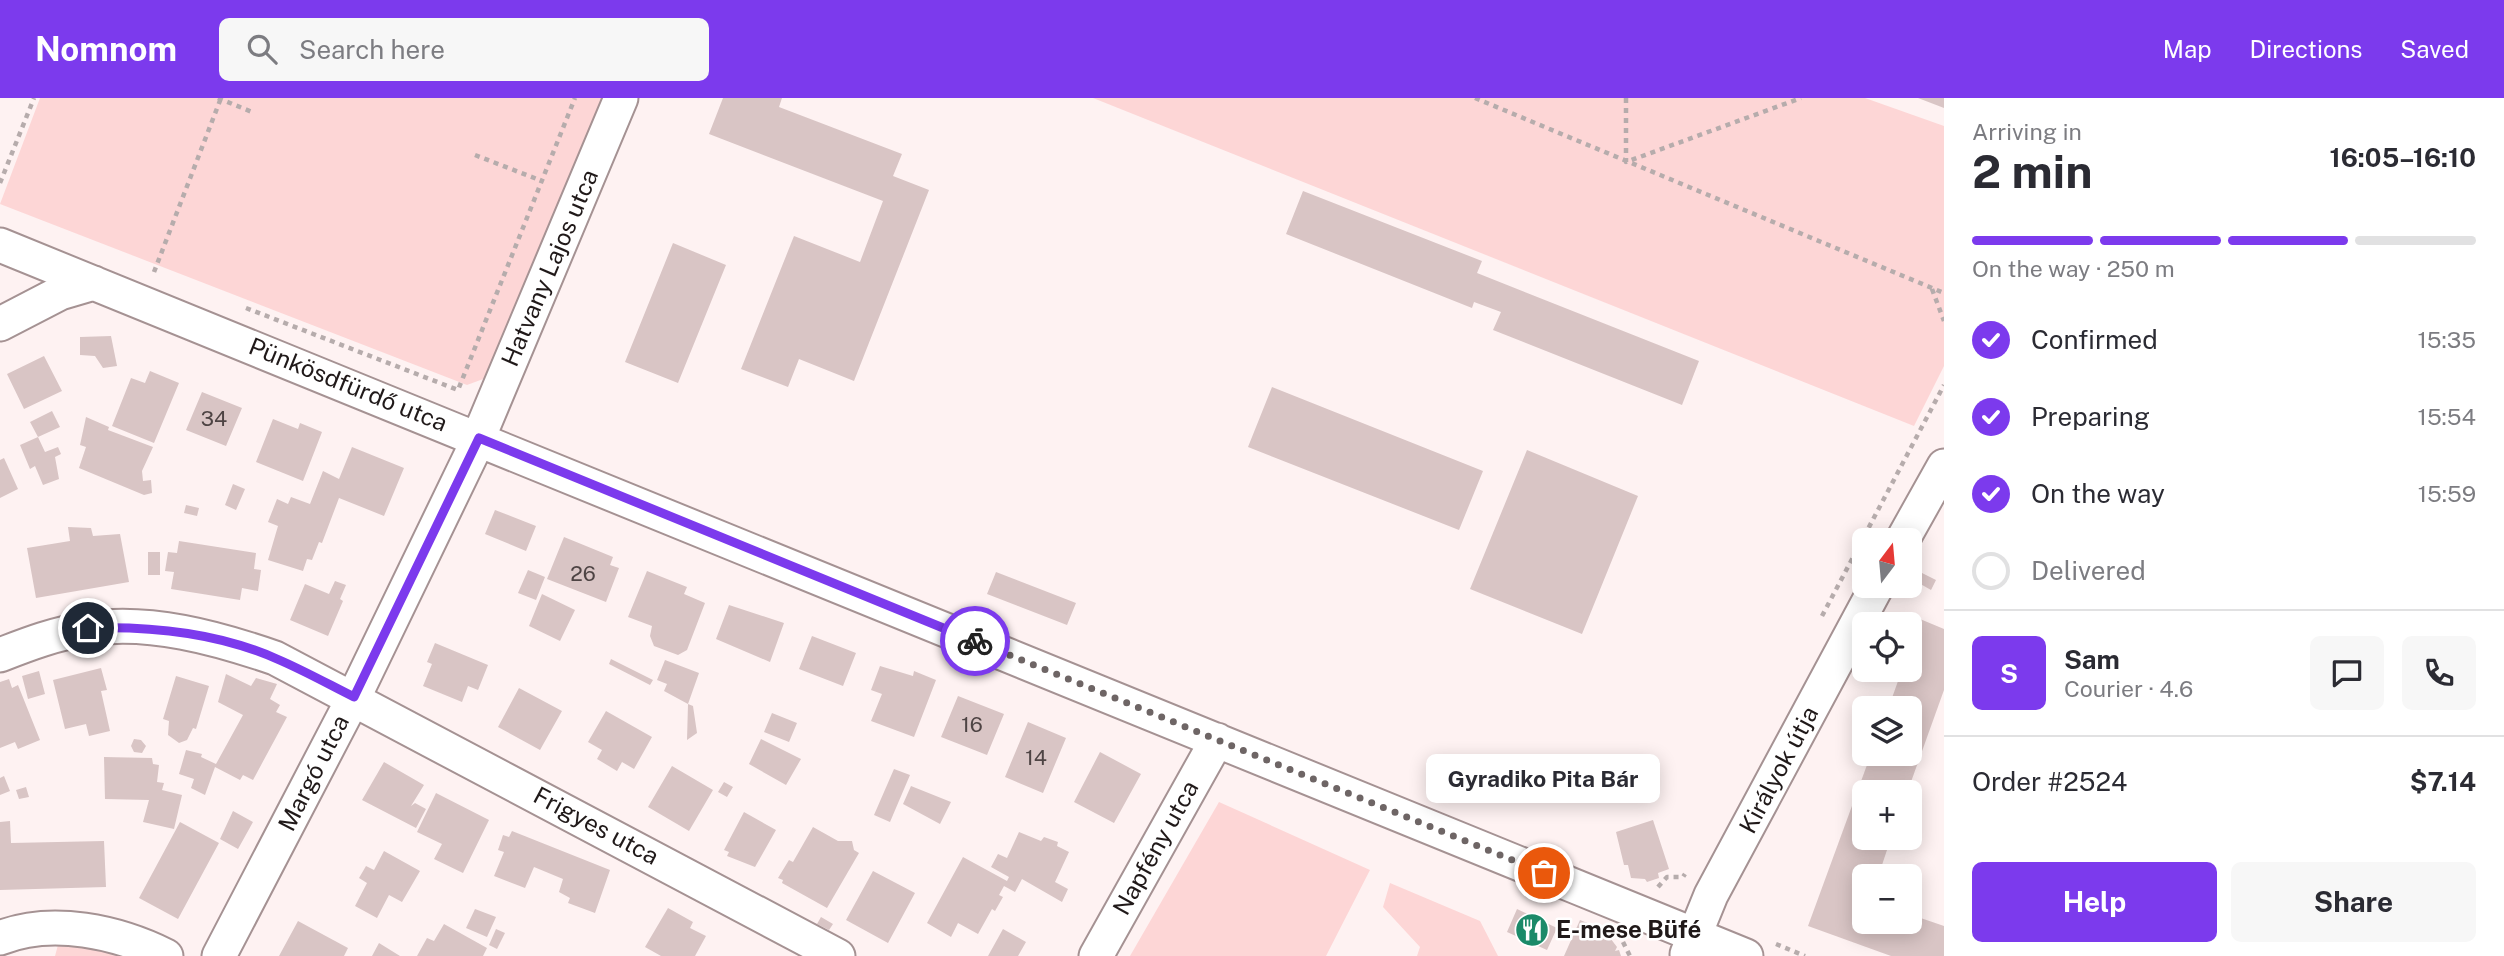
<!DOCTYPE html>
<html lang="en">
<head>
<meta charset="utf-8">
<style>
  :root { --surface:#fff; --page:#f7f7f7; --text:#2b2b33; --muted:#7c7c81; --line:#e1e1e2; --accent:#7c3aed }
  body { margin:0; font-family:"Public Sans",sans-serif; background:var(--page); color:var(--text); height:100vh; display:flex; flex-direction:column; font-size:26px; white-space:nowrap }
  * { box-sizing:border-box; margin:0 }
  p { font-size:23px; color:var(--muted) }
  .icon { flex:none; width:38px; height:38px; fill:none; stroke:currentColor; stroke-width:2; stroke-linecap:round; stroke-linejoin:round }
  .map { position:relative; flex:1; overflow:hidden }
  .panel { display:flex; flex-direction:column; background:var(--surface); width:560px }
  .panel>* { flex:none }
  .needle { width:46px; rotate:16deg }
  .buttons { position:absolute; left:1852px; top:430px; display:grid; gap:14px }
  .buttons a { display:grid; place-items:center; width:70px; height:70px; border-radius:10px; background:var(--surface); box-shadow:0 4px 18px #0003; font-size:35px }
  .pin { position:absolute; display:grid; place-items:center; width:60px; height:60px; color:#fff; margin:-30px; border:4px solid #fff; border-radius:50%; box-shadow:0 2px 7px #0007 }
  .courier { position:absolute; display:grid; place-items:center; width:70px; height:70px; margin:-35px; border:5px solid #7c3aed; border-radius:50%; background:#fff; color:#222; box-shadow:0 2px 9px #0007 }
  .bubble { position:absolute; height:49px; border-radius:10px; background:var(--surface); box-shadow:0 4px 18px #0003; font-size:23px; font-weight:700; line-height:49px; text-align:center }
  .head em { font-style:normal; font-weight:700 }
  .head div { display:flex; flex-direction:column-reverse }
  .head { display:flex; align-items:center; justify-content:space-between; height:119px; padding:0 28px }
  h1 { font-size:46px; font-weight:700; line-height:52px }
  .bar { display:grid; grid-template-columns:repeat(4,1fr); gap:10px 7px; align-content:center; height:84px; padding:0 28px }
  .bar i { height:9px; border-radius:5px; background:var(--line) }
  .bar .current { background:var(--accent) }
  .bar p { grid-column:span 4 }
  .line { display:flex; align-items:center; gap:18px; padding:0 28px; border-top:2px solid var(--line) }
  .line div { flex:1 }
  .round { display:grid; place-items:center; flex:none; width:74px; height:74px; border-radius:10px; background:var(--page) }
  ol { padding:0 28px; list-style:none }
  li { display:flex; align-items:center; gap:21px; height:77px }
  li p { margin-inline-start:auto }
  li .icon { padding:7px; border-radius:50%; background:var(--accent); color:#fff; stroke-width:4 }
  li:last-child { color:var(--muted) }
  li i { width:38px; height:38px; border:4px solid var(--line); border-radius:50% }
  .cta { display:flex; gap:14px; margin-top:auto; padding:14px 28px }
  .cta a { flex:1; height:80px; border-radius:10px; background:var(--accent); color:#fff; font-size:28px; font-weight:700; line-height:80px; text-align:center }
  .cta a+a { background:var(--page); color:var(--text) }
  header { display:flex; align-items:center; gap:42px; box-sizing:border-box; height:98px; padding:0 35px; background:var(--accent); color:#fff }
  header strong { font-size:33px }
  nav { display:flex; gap:38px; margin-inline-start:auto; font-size:24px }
  .search { width:490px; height:63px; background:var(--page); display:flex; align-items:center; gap:18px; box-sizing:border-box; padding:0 24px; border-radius:10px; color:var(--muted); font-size:26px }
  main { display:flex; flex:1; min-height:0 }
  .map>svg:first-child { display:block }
  .green { fill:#fdd6d6 }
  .building { fill:#d9c5c5 }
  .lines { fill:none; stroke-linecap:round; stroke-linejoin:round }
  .minor-casing { stroke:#a59293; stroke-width:37 }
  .path { stroke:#b6acac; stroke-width:4.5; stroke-dasharray:5 5; stroke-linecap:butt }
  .minor { stroke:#fff; stroke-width:33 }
  .done { stroke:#6e6565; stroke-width:7; stroke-dasharray:0 12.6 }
  .route { stroke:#7c3aed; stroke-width:9 }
  .labels { text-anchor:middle; stroke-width:5; stroke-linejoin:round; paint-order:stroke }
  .number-label { font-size:21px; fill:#4e4444 }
  .street-label { font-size:24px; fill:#201919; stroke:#fff }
  .poi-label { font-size:24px; font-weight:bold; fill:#201919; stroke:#fff; text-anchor:start }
</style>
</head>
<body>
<header>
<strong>Nomnom</strong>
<div class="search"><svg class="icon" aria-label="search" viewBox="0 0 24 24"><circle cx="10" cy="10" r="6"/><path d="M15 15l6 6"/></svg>Search here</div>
<nav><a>Map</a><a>Directions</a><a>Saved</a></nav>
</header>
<main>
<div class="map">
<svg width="1944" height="858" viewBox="0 0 1944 858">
  <rect width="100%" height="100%" fill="#fef2f2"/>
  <!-- green -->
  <path class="green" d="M40,0H608L494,277L467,287L0,106Z
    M1093,0H1865L1944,28V268L1914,328Z
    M1219,704L1370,772L1326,858H1130Z
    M1390,785L1480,823L1498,858H1417L1420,849L1383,809Z
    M58,847L96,850L121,858H55Z"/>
  <!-- building -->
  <path class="building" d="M723,0H782L779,9L902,56L893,78L929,92L854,283L799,261L788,289L741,271L794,138L860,164L883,103L709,36Z
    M1918,0H1944V10Z
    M1303,93L1482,163L1477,175L1699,263L1682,307L1493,232L1501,214L1474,204L1472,210L1286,136Z
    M673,145L726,167L678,285L625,264Z
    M111,238L117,268L103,270L95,258L80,257V239Z
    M44,258L62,293L24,311L7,276Z
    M150,273L179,285L154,345L112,328L131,280L145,285Z
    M1272,289L1483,373L1459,432L1248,349Z
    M202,294L242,310L226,348L186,332Z
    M52,313L60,329L38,339L30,324Z
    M86,319L109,329L108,332L153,349L142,373L143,383L151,382L152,395L144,397L79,370L86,349L80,347Z
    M273,321L298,331L300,325L322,334L303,383L256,364Z
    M38,339L45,354L58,349L61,356L55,359L59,381L43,387L35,368L30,371L20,347Z
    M352,349L404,370L384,418L339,400L322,445L319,444L312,462L307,461L303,473L268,462L278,428L268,424L277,401L288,406L291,399L310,406L323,373L339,381Z
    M1527,352L1638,398L1582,536L1470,491Z
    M4,360L18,391L0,400V362Z
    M233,386L245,391L236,412L225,407Z
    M186,407L199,410L197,418L184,415Z
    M495,412L536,428L526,453L485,436Z
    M68,429L91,430L93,438L120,436L129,484L36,500L27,450L70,443Z
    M564,439L613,459L610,467L619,470L606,504L547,481Z
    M179,443L256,455L254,471L261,472L258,493L242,490L240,502L171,491L174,474L165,473L168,454L177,455Z
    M148,454H160V477H148Z
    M528,472L545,479L536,502L518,495Z
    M647,473L687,489L684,496L705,505L687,552L678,557L654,548L650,538L652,528L628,519Z
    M996,474L1076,505L1067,527L987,496Z
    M1922,475L1936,482L1931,492L1917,484Z
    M335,483L346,487L340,501L343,503L328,538L290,522L305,486L329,496Z
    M542,496L575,512L560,543L529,528Z
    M729,507L784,525L770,564L716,541Z
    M1920,521L1944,531V592L1907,695H1864V740H1891L1878,779H1864V824H1909V816L1944,828V858H1891L1808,828L1871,656H1909V611H1888L1902,572H1909V552Z
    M812,538L856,555L843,588L799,571Z
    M435,545L488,567L478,592L468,588L462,604L423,588L432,566L427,564Z
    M611,561L653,582L650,587L609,566Z
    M665,562L699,575L688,606L664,593L667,586L657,582Z
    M880,568L913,578L914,573L936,582L914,639L871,623L882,596L871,592Z
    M101,570L107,592L101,593L110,633L89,638L86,626L65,631L53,582Z
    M39,573L45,596L28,601L22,578Z
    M226,576L251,588L256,580L277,586L270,601L280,607L276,614L287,619L253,682L243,677L240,682L215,669L205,697L191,690L194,681L179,676L186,652L202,656L201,659L216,666L243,617L218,604Z
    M176,578L209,588L196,631L193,630L187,642L179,645L168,637L169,623L163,621Z
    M9,581L12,590L18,587L40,642L18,651L15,644L0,650V584Z
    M519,590L562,613L540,652L498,629Z
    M958,598L1004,616L987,657L941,639Z
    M688,606L693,608L697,635L687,642Z
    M606,613L652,639L634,671L622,664L617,673L597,661L602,652L588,644Z
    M772,615L797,625L789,644L764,634Z
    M1028,624L1066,640L1043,695L1005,679Z
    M134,641L141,642L146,648L142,655L134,654L131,648Z
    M761,641L801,661L786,687L749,666Z
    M1100,654L1141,676L1114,725L1074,704Z
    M104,659L152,660L153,666L159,667L157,684L164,685L162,692L182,697L174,731L143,724L149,702L105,701Z
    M384,664L424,687L411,708L415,705L426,711L416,730L362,702Z
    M672,668L713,692L689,733L648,709Z
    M894,671L910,677L890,724L874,717Z
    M4,678L10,693L0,697V680Z
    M724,684L733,689L727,699L718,694Z
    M911,688L951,704L940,726L903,706Z
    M26,689L29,699L19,701L16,692Z
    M436,695L489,722L463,775L434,761L442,746L417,734Z
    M233,713L253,724L238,751L220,741Z
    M744,714L776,732L755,769L727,758L729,754L724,752Z
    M1653,722L1669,771L1658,775L1659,780L1647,784L1645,781L1631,780L1628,767H1624L1616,734Z
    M10,723L11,745L104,743L106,789L0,792V724Z
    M180,724L219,745L178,821L139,800Z
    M813,729L838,743H852L854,752L859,755L827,810L782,785L783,782L778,780L789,762L793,764Z
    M512,733L610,772L595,815L568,805L570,800L559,794L563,781L534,769L525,790L494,778L504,754L498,752L503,737L509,739Z
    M1019,734L1041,743L1044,739L1058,744L1057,748L1069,754L1055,784L1068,791L1062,804L1022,781L1015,794L1004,788L999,797L1003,799L995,813L992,811L978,836L958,825L951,839L927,825L963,759L1007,783L1009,779L991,769L998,756L1007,760Z
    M384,753L420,773L402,804L389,797L377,820L355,808L367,785L359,780L366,768L374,772Z
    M873,773L915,795L888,845L846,822Z
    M668,810L693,824L690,830L706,838L695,858H661L645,849Z
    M475,811L496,819L487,839L466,830Z
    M1517,811L1557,830L1547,852L1507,834Z
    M821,819L833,826L829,832L817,826Z
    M1580,822L1604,832L1617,849L1615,853L1619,852L1621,858H1564Z
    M298,823L348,850L344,858H279Z
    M444,826L487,850L483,858H417L427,840L434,843Z
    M496,831L505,835L497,851L489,847Z
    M1003,831L1026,844L1018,858H988Z
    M379,845L400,858H372Z"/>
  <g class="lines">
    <!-- minor casing -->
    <g class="minor-casing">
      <path id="minor" d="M0,147L1746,858
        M0,226L60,195L94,185
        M1902,443L1944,368
        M0,557C28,546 57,535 87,531C149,521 217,540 275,560L838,858
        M0,840C52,819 118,834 166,858
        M1687,856L1711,797L1877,488
        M219,858L354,599L472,355L621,0
        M1096,858L1217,642"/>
    </g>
    <!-- path -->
    <path class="path" d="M218,0L252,14
      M1475,0L1944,195
      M1626,0V64L1801,0
      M475,57L542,83
      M0,85L34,0
      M154,174L221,0
      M1932,191L1944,223
      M246,210L458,292L575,0
      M1822,518L1944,287
      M1658,789L1667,779H1683L1685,776
      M1623,844L1630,858
      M1776,846L1805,858"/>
    <!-- minor -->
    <use href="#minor" class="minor"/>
  </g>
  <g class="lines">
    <!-- done -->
    <path class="done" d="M975,543L1544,775"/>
    <!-- route -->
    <path class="route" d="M88,530C151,528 219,535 277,561C303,572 328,586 354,599L479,340L975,543"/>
  </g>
  <!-- icons -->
  <defs>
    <g id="restaurant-disc" transform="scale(1.75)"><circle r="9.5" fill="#1b8a69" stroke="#fff"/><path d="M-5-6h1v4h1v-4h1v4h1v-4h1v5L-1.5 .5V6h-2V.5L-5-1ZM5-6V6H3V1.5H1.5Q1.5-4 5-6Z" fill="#fff"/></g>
  </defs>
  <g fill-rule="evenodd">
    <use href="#restaurant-disc" x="1532" y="832"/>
  </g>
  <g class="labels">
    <!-- number labels -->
    <g class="number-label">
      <text x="214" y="328">34</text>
      <text x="583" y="483">26</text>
      <text x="972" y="634">16</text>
      <text x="1036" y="667">14</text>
    </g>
    <!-- street labels -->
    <g class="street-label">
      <text transform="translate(550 170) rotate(-67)" y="8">Hatvany Lajos utca</text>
      <text transform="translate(348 287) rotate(22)" y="8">Pünkösdfürdő utca</text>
      <text transform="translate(1779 672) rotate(-62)" y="8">Királyok útja</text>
      <text transform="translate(314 675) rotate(-63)" y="8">Margó utca</text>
      <text transform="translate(596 728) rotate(28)" y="8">Frigyes utca</text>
      <text transform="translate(1156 750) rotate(-61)" y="8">Napfény utca</text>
    </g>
    <!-- poi labels -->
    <g class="poi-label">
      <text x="1556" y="840">E-mese Büfé</text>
    </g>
  </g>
</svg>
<div class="buttons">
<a><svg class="needle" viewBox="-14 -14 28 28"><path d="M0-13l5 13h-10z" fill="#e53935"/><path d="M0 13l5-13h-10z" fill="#7c7c81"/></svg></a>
<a><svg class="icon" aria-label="locate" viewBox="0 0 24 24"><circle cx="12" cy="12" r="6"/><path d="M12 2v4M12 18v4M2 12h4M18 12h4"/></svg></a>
<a><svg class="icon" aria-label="layers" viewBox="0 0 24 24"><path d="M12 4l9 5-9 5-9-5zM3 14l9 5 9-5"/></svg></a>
<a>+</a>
<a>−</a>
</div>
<div class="pin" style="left:1544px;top:775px;background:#ea580c"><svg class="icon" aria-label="bag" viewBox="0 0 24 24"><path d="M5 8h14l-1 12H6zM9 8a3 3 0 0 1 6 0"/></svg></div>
<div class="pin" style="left:88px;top:530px;background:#1f2937"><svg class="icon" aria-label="home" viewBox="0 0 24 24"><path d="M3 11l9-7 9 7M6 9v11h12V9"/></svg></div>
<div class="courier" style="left:975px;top:543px"><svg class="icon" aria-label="bike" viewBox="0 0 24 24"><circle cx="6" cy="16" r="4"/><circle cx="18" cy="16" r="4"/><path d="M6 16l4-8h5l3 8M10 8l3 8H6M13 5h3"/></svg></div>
<div class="bubble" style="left:1426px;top:656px;width:234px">Gyradiko Pita Bár</div>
</div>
<section class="panel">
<div class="head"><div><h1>2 min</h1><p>Arriving in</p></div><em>16:05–16:10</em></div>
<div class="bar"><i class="current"></i><i class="current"></i><i class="current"></i><i></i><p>On the way · 250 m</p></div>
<ol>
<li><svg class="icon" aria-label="check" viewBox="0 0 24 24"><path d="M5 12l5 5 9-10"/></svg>Confirmed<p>15:35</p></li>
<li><svg class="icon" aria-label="check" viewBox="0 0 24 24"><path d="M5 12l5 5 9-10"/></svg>Preparing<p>15:54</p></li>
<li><svg class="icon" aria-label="check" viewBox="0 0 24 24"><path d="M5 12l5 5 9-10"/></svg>On the way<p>15:59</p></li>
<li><i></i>Delivered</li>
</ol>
<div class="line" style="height:126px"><b class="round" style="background:var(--accent);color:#fff">S</b><div><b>Sam</b><p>Courier · 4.6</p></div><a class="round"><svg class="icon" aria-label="chat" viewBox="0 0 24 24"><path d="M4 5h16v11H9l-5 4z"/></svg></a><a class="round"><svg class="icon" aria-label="phone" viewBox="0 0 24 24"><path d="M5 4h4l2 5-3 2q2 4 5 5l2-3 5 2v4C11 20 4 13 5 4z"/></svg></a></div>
<div class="line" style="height:91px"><div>Order #2524</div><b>$7.14</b></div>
<div class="cta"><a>Help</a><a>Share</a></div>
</section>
</main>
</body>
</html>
